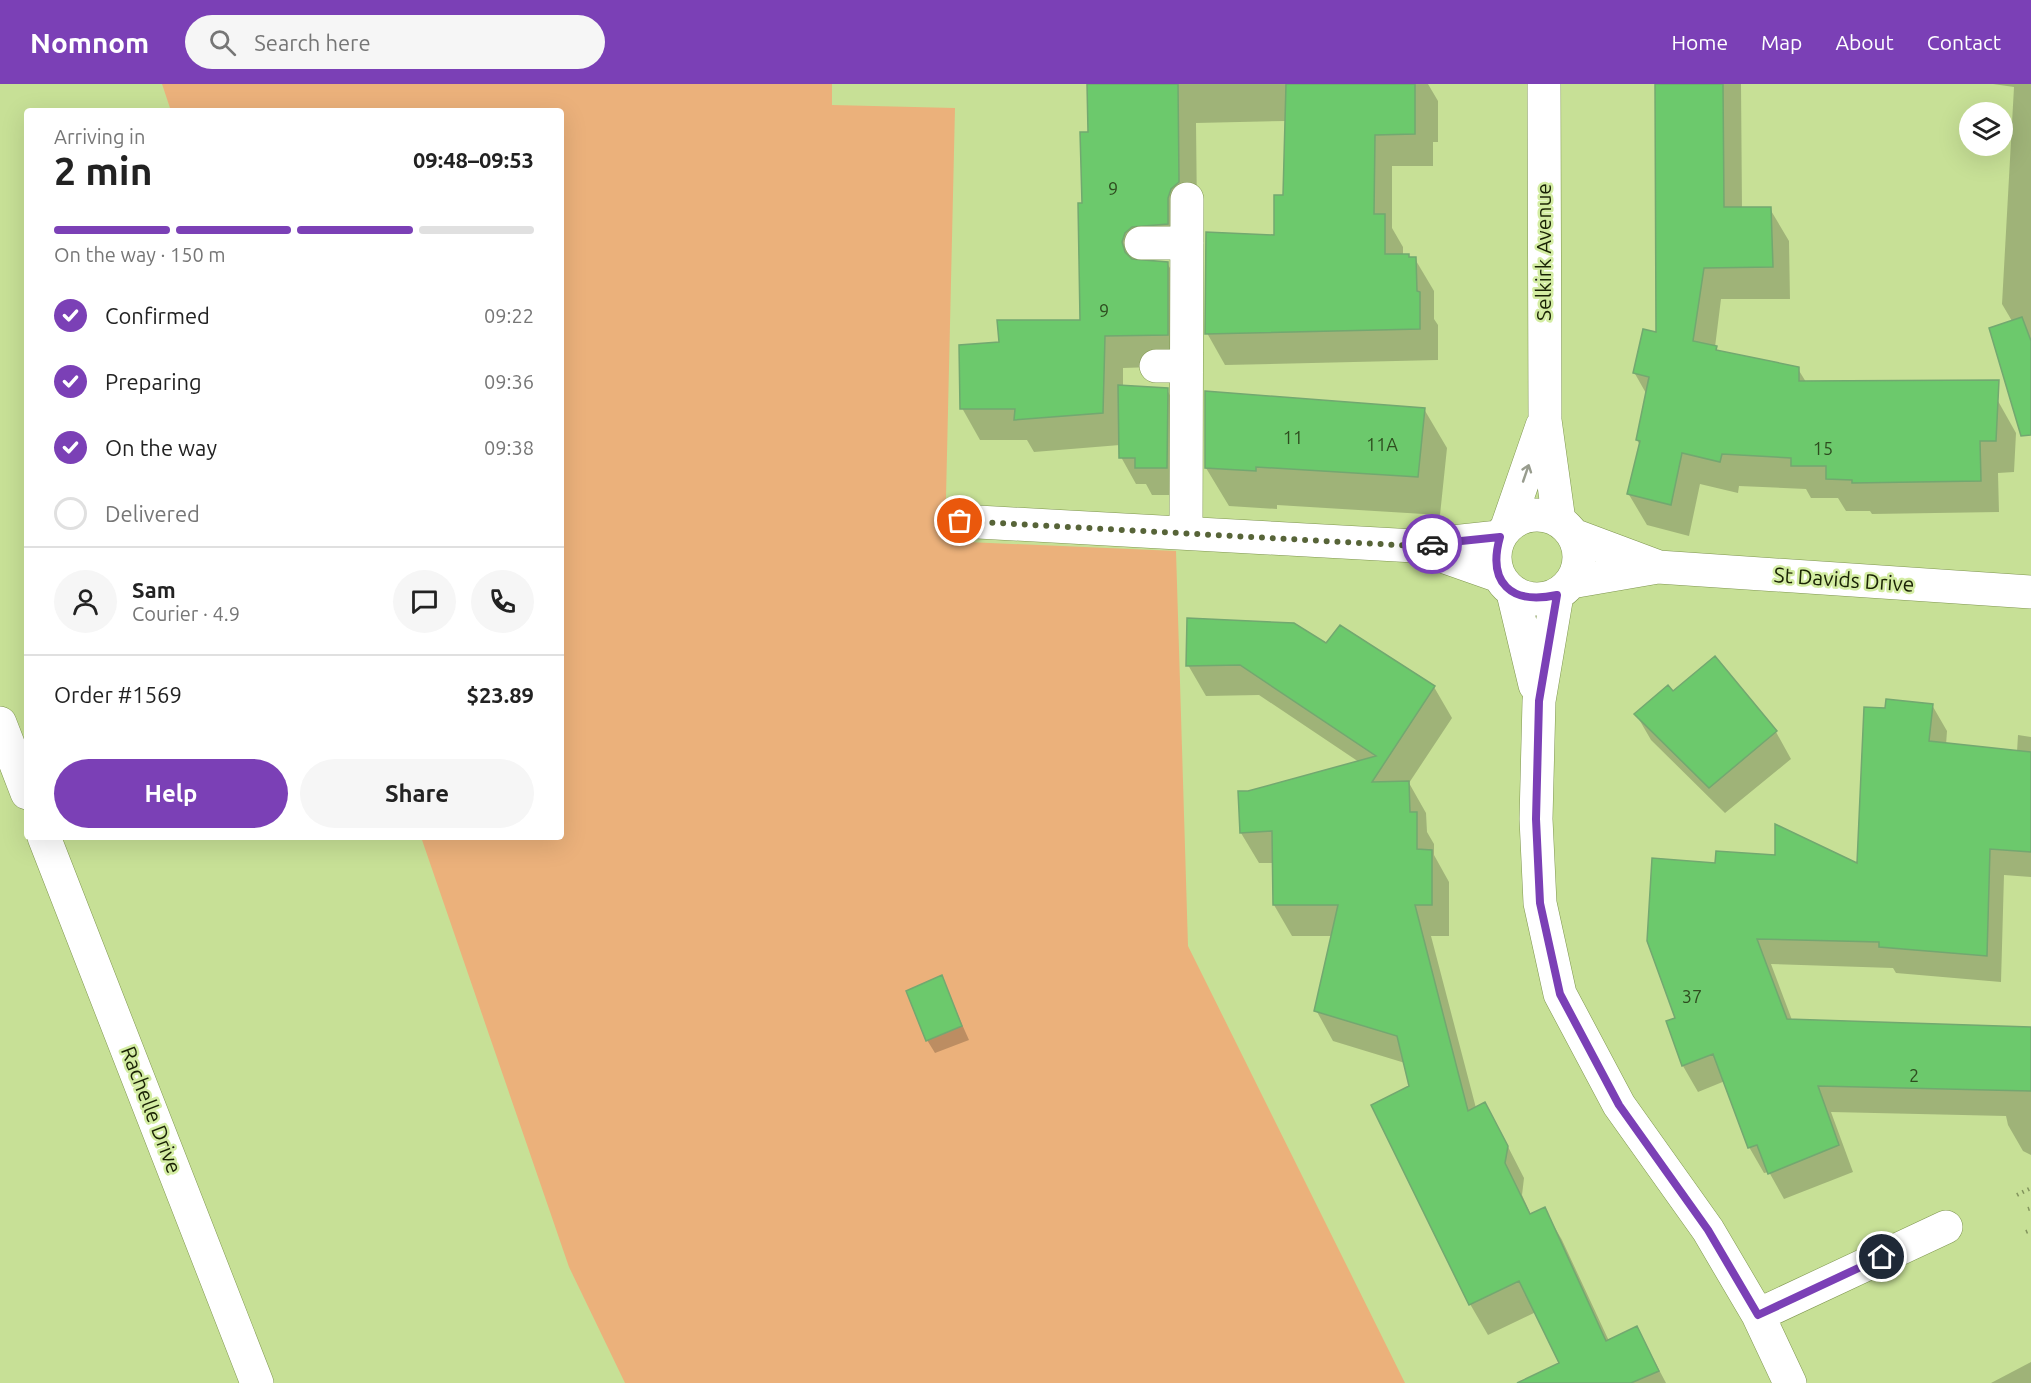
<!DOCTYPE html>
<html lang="en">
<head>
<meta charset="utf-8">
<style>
  :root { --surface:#fff; --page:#f6f6f6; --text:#222; --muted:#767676; --line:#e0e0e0; --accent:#7b40b6 }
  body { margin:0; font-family:Ubuntu,sans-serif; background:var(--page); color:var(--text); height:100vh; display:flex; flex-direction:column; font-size:22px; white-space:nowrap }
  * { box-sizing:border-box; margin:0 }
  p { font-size:20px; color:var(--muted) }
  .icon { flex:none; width:33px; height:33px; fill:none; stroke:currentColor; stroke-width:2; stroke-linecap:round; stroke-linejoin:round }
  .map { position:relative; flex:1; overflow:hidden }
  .panel { position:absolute; left:24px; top:24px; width:540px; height:732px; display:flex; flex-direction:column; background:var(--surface); border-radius:6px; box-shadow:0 6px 24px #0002 }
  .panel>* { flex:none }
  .tools { position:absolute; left:1959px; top:18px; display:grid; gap:12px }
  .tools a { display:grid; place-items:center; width:54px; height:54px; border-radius:50%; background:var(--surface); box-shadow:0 6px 24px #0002; font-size:30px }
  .pin { position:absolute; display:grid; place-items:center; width:51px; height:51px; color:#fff; margin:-26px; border:3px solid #fff; border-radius:50%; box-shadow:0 2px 6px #0007 }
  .courier { position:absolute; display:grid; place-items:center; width:60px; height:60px; margin:-30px; border:4px solid #7b40b6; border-radius:50%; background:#fff; color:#222; box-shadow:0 2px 8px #0007 }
  .head em { font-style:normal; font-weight:700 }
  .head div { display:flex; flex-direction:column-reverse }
  .head { display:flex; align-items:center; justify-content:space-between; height:102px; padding:0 30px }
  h1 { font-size:39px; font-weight:700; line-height:45px }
  .bar { display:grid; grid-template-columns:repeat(4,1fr); gap:9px 6px; align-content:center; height:72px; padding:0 30px }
  .bar i { height:8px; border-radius:4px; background:var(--line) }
  .bar .active { background:var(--accent) }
  .bar p { grid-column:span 4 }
  .line { display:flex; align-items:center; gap:15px; padding:0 30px; border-top:2px solid var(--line) }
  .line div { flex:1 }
  .round { display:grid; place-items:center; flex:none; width:63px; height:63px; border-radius:32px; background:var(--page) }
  ol { padding:0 30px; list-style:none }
  li { display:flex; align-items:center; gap:18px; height:66px }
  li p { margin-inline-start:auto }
  li .icon { padding:6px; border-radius:50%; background:var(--accent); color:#fff; stroke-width:4 }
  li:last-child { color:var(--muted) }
  li i { width:33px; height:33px; border:3px solid var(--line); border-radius:50% }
  .primary-button { display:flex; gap:12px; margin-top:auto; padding:12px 30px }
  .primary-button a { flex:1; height:69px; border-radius:36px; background:var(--accent); color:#fff; font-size:24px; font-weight:700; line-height:69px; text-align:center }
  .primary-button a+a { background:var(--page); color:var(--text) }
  header { display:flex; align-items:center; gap:36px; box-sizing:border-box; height:84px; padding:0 30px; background:var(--accent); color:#fff }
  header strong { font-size:28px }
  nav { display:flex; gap:33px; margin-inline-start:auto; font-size:21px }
  .search { width:420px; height:54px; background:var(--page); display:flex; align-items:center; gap:15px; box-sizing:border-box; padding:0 21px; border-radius:33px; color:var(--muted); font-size:22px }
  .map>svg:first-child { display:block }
  .green { fill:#ebb17b }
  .shadow { fill:#0003 }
  .building { fill:#6cc96c; stroke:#72a870; stroke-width:1.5 }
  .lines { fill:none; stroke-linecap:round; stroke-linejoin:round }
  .minor-casing { stroke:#7f964f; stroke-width:34 }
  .path { stroke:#83955d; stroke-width:4; stroke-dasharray:1.5 4.5; stroke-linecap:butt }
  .minor { stroke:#fff; stroke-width:33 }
  .oneway { stroke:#989c8e }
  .done { stroke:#576438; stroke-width:6; stroke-dasharray:0 10.8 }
  .route { stroke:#7b40b6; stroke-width:8 }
  .labels { text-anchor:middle; stroke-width:5; stroke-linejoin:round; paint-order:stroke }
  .number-label { font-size:18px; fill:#2e4c1f }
  .street-label { font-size:21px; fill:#1a2205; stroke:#d4eda3 }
</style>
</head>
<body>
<header>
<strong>Nomnom</strong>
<div class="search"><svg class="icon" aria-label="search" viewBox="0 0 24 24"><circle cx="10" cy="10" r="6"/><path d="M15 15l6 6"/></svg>Search here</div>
<nav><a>Home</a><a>Map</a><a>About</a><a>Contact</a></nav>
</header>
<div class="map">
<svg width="2031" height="1299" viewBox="0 0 2031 1299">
  <rect width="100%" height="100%" fill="#c7e096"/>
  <!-- green -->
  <path class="green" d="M162,0H832V21L955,24L945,457L1176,467L1188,862L1405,1299H625L569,1183L421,753H561V27H171Z"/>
  <!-- shadow -->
  <path class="shadow" d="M1089,0H1428L1438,17V58H1433V82H1392V144L1403,163V172L1415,175L1434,207V235L1438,241V276L1225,281L1207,249L1275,152L1284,112L1286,37L1196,39L1197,131L1147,178L1167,179L1186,211L1185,282L1123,284V303L1167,306L1182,333V411H1152L1146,400H1136L1121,373L1120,361L1034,368L1027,356H980L962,324L1000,259L1082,237L1083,121L1089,50Z
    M1658,0H1741L1742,125H1770L1789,157L1790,215H1721L1715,263L1719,268L1798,285L1806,298L1998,317L2016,349L2014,388L1998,389L1999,428L1872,430L1870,427H1846L1838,414H1811L1806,405L1739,402L1738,409L1700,400L1689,452L1647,441L1628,409L1640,361L1637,356L1647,311L1634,288L1658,250Z
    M1993,0H2031V255L2022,254L2002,220L2014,3Z
    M1424,325L1447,364L1440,431L1277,421V425L1229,422L1206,384Z
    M1327,561L1434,603L1452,634L1409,699L1426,729L1427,748L1434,760V771L1449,798V852H1431L1476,1024L1485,1020L1502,1051L1524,1094L1522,1111L1531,1131L1544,1125L1562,1156L1609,1257L1637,1244L1666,1299H1561V1280L1536,1228L1488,1251L1470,1220L1405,979L1333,957L1316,926L1333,852H1292L1274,821V779H1259L1241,749L1248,708L1359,678L1259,611L1206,612L1188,581Z
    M1715,574L1776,648L1791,675L1725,729L1651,656L1636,630L1673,609Z
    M1932,621L1947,647L1946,661L2017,668L2018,651L2031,653V793L2004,791L2001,898L1896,889L1893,884L1771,880L1792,936L2031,976V1071L2023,1067L2008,1041L2006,1032L1831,1028L1853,1088L1784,1115L1769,1088L1764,1089L1749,1063L1725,997L1698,1008L1683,982L1668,938L1677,934L1716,781H1858L1887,625Z
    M941,893L969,956L935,969L927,956Z
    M2031,1278V1299H1991Z"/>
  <!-- building -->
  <path class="building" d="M1087,0H1178L1179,98L1171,105L1168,114V140L1132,143L1125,149L1122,158L1125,168L1132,175L1168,178V251L1105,252L1103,329L1014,336L1015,325H960L959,261L999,258L997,236H1080L1078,119H1082L1080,48H1088Z
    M1286,0H1415V50L1375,51L1374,130H1385V170H1409V173H1416L1417,207L1420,208V245L1205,250L1206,148L1274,151V111H1283Z
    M1655,0H1723L1724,123H1771L1773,183L1704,184L1693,257L1717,262L1716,266L1799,283V297L1999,296L1996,357H1980L1981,397L1852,399V396L1826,395V382H1791V374L1722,370L1720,378L1682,369L1671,421L1627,410L1640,357L1636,356L1649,293L1633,289L1643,245L1656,248Z
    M2022,233L2031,257V351L2021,352L1989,244Z
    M1118,301L1168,304L1167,384H1135V374H1119Z
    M1205,307L1425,324L1418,393L1256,383V387L1205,384Z
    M1187,534L1294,539L1326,559L1340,541L1435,602L1372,698L1409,697L1410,728H1417V765L1432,766V821H1415L1468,1027L1485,1018L1508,1062L1505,1079L1530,1130L1545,1123L1606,1257L1637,1242L1659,1287L1631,1299H1517L1559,1279L1519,1197L1469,1221L1371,1021L1409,1002L1397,952L1314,927L1338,821H1273L1272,747L1240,749L1238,707H1248L1376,672L1240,581L1186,582Z
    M1715,572L1777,647L1709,704L1634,630L1668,601L1673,607Z
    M1886,615L1933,620L1929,657L2031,668V768L1990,765L1987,872L1879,863V858L1757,855L1787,935L2031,943V1007L1818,1002L1839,1061L1768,1090L1757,1061L1748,1064L1713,970L1682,982L1666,937L1675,934L1647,857L1652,774L1715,779L1716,767L1775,771V740L1857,779L1864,623L1885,624Z
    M942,891L962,942L926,957L906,907Z"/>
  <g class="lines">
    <!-- minor casing -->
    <g class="minor-casing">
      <path id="minor" d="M1544,0L1545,336L1559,437
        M1141,159H1187
        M1156,282H1186
        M1495 473a42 42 0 1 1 84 0a42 42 0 1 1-84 0Z
        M960,437L1415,462L1499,453
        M1507,443L1542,342
        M1186,448L1187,115
        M1573,451L1656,482
        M1422,465L1499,492
        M1571,498L1658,483L2031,508
        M1513,509L1535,601
        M1557,511L1539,617L1536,735L1540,819L1560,910L1619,1021L1708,1146L1758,1231L1790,1299
        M0,639L27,709
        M44,753L257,1299
        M1758,1231L1946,1143"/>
    </g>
    <!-- path -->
    <path class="path" d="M2017,1111L2031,1104
      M2028,1125L2031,1124
      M2026,1148L2031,1146"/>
    <!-- minor -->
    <use href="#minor" class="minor"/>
  </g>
  <!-- one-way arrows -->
  <defs><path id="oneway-shaft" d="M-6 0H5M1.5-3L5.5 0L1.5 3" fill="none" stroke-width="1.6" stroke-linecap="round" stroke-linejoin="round" transform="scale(1.5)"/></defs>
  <use class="oneway" href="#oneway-shaft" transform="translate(1526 389) rotate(-71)"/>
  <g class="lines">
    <!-- done -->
    <path class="done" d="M960,437L1415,462L1432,460"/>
    <!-- route -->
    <path class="route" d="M1432,460L1500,453C1487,499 1511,521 1557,511L1539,617L1536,735L1540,819L1560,910L1619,1021L1708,1146L1758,1231L1882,1173"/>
  </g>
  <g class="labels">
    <!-- number labels -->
    <g class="number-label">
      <text x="1113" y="111">9</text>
      <text x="1104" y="233">9</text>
      <text x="1293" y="360">11</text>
      <text x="1382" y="367">11A</text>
      <text x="1823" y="371">15</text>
      <text x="1692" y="919">37</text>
      <text x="1914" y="998">2</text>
    </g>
    <!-- street labels -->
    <g class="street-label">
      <text transform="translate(1544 168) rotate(-90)" y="7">Selkirk Avenue</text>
      <text transform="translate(1844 496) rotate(4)" y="7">St Davids Drive</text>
      <text transform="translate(151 1026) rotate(69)" y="7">Rachelle Drive</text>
    </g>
  </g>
</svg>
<div class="tools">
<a><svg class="icon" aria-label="layers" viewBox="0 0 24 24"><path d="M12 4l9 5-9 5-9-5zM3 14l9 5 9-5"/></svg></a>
</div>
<div class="pin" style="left:960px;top:437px;background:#ea580c"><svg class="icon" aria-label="bag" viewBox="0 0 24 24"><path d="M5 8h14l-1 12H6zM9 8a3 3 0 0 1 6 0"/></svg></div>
<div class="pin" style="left:1882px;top:1173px;background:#1f2937"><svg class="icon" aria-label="home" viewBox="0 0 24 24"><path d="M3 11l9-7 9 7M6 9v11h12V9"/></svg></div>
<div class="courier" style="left:1432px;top:460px"><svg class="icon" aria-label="car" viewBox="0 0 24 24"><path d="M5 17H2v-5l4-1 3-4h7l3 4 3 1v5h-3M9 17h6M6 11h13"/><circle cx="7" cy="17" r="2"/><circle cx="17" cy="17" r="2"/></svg></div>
<section class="panel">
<div class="head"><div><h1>2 min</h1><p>Arriving in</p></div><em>09:48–09:53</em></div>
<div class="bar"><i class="active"></i><i class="active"></i><i class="active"></i><i></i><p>On the way · 150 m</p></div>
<ol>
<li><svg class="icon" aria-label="check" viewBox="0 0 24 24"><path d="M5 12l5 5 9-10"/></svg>Confirmed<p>09:22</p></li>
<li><svg class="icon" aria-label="check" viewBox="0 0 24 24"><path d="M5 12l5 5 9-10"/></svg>Preparing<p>09:36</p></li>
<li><svg class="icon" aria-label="check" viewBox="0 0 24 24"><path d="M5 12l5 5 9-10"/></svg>On the way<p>09:38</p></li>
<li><i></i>Delivered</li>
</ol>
<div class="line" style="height:108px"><a class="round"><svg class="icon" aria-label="person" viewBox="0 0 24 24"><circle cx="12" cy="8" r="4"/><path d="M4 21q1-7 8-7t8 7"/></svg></a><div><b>Sam</b><p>Courier · 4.9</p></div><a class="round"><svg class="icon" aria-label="chat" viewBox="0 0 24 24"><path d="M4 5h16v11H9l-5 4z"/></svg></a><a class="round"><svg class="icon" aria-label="phone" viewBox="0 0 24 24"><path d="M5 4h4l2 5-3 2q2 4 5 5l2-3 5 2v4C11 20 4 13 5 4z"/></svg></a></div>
<div class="line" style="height:78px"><div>Order #1569</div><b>$23.89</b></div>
<div class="primary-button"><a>Help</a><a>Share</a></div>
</section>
</div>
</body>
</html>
